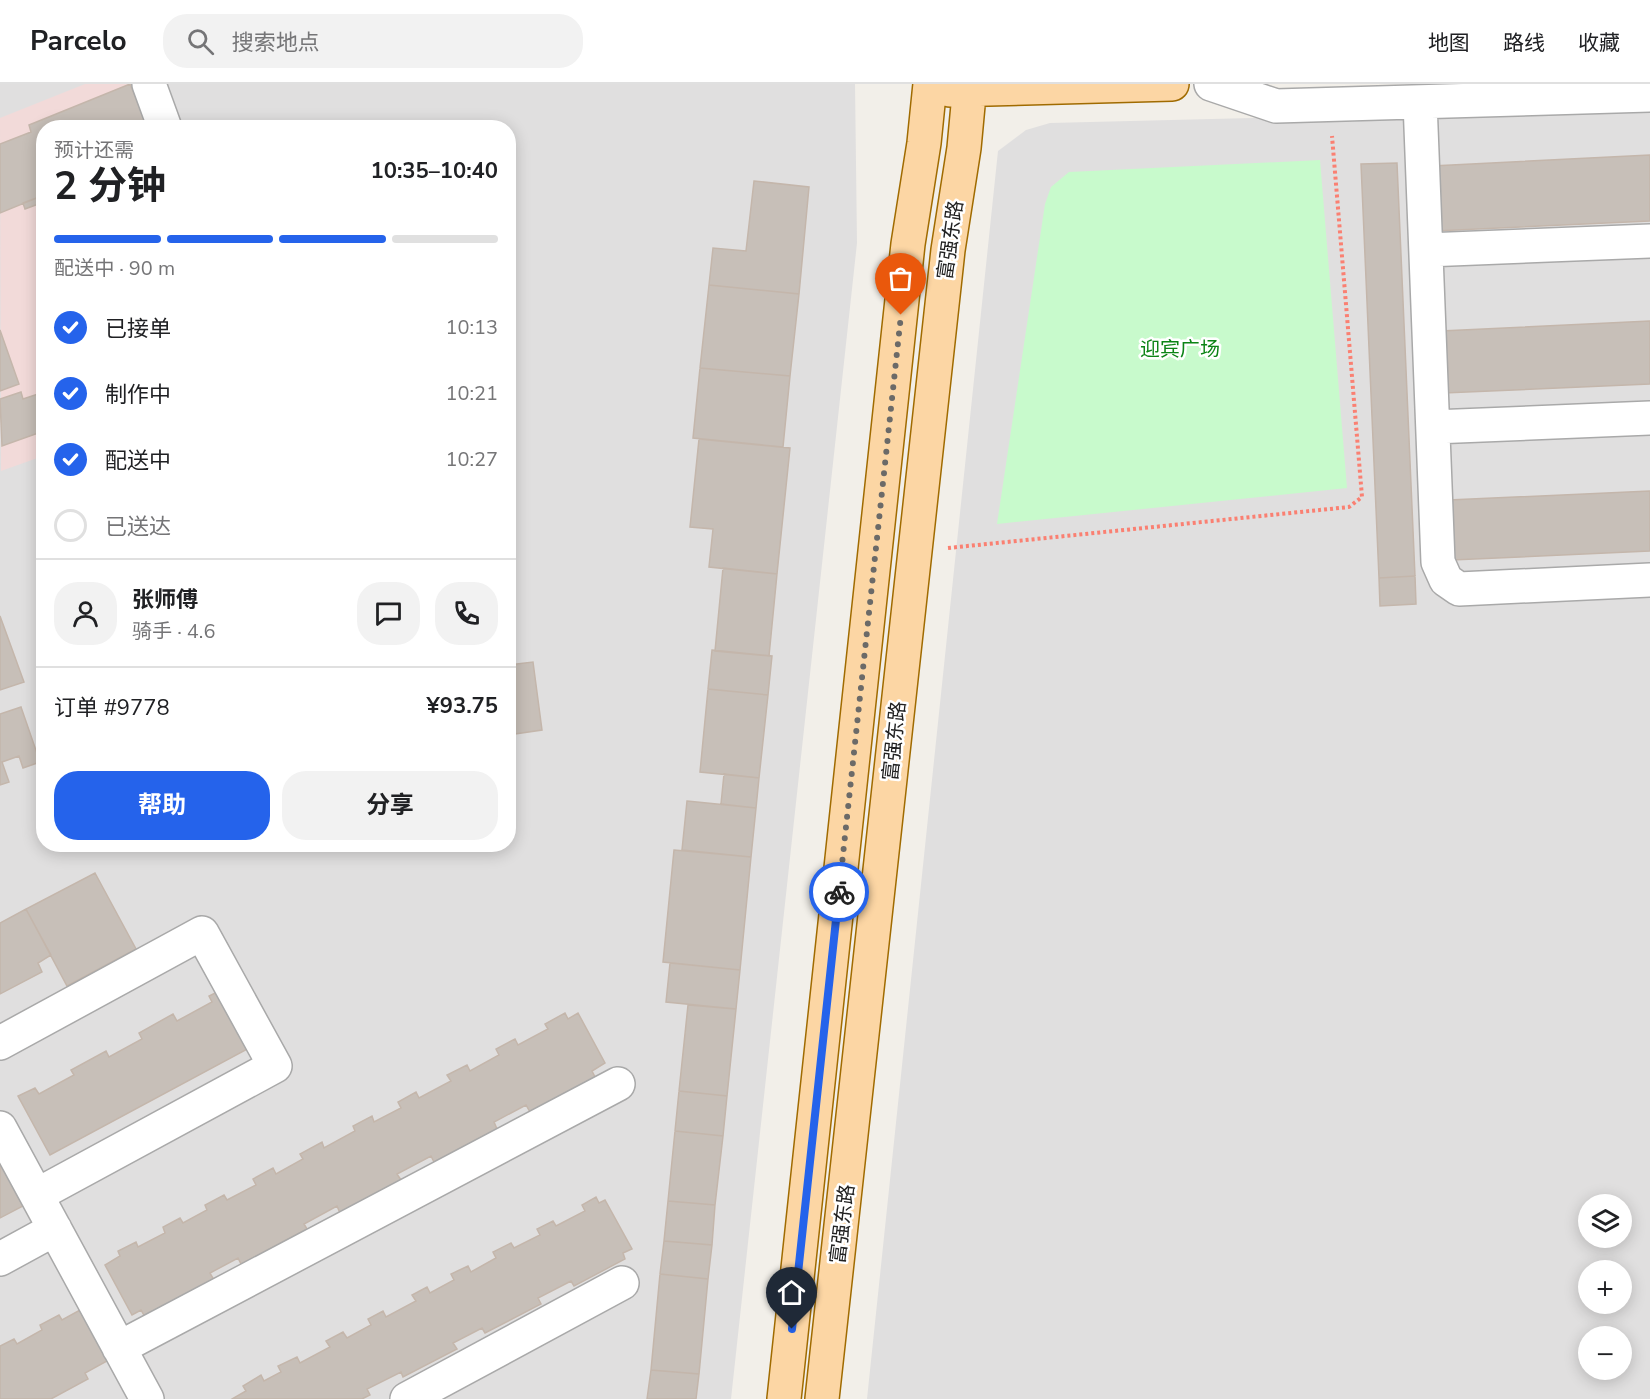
<!DOCTYPE html>
<html lang="zh">
<head>
<meta charset="utf-8">
<style>
  :root { --surface:#fff; --page:#f2f2f2; --text:#202124; --muted:#757577; --line:#e0e0e0; --accent:#2563eb }
  body { margin:0; font-family:"Nunito Sans","Noto Sans SC",sans-serif; background:var(--page); color:var(--text); height:100vh; display:flex; flex-direction:column; font-size:22px; white-space:nowrap }
  * { box-sizing:border-box; margin:0 }
  p { font-size:20px; color:var(--muted) }
  .icon { flex:none; width:33px; height:33px; fill:none; stroke:currentColor; stroke-width:2; stroke-linecap:round; stroke-linejoin:round }
  .map { position:relative; flex:1; overflow:hidden }
  .details { position:absolute; left:36px; top:36px; width:480px; height:732px; display:flex; flex-direction:column; background:var(--surface); border-radius:24px; box-shadow:0 3px 15px #0003 }
  .details>* { flex:none }
  .buttons { position:absolute; left:1578px; top:1110px; display:grid; gap:12px }
  .buttons a { display:grid; place-items:center; width:54px; height:54px; border-radius:50%; background:var(--surface); box-shadow:0 3px 15px #0003; font-size:30px }
  .pin { position:absolute; display:grid; place-items:center; width:51px; height:51px; color:#fff; margin:-62px -26px; border-radius:50% 50% 50% 0; rotate:-45deg; box-shadow:0 0 6px #0007 }
  .pin .icon { rotate:45deg }
  .courier { position:absolute; display:grid; place-items:center; width:60px; height:60px; margin:-30px; border:4px solid #2563eb; border-radius:50%; background:#fff; color:#222; box-shadow:0 2px 8px #0007 }
  .head em { font-style:normal; font-weight:700 }
  .head div { display:flex; flex-direction:column-reverse }
  .head { display:flex; align-items:center; justify-content:space-between; height:102px; padding:0 18px }
  h1 { font-size:39px; font-weight:700; line-height:45px }
  .bar { display:grid; grid-template-columns:repeat(4,1fr); gap:9px 6px; align-content:center; height:72px; padding:0 18px }
  .bar i { height:8px; border-radius:4px; background:var(--line) }
  .bar .current { background:var(--accent) }
  .bar p { grid-column:span 4 }
  .line { display:flex; align-items:center; gap:15px; padding:0 18px; border-top:2px solid var(--line) }
  .line div { flex:1 }
  .round { display:grid; place-items:center; flex:none; width:63px; height:63px; border-radius:24px; background:var(--page) }
  ol { padding:0 18px; list-style:none }
  li { display:flex; align-items:center; gap:18px; height:66px }
  li p { margin-inline-start:auto }
  li .icon { padding:6px; border-radius:50%; background:var(--accent); color:#fff; stroke-width:4 }
  li:last-child { color:var(--muted) }
  li i { width:33px; height:33px; border:3px solid var(--line); border-radius:50% }
  .button { display:flex; gap:12px; margin-top:auto; padding:12px 18px }
  .button a { flex:1; height:69px; border-radius:24px; background:var(--accent); color:#fff; font-size:24px; font-weight:700; line-height:69px; text-align:center }
  .button a+a { background:var(--page); color:var(--text) }
  header { display:flex; align-items:center; gap:36px; box-sizing:border-box; height:84px; padding:0 30px; background:var(--surface); border-bottom:2px solid var(--line) }
  header strong { font-size:28px }
  nav { display:flex; gap:33px; margin-inline-start:auto; font-size:21px }
  .search { width:420px; height:54px; background:var(--page); display:flex; align-items:center; gap:15px; box-sizing:border-box; padding:0 21px; border-radius:24px; color:var(--muted); font-size:22px }
  .map>svg:first-child { display:block }
  .residential { fill:#e0dfdf; fill-rule:evenodd }
  .commercial { fill:#f2dad9 }
  .park { fill:#c8facc }
  .building { fill:#c7bfb8; stroke:#c4b6ab; stroke-width:1.5 }
  .lines { fill:none; stroke-linecap:round; stroke-linejoin:round }
  .minor-casing { stroke:#a9a9a9; stroke-width:36 }
  .major-casing { stroke:#a06b00; stroke-width:36 }
  .path { stroke:#fa8072; stroke-width:4; stroke-dasharray:3 3; stroke-linecap:butt }
  .minor { stroke:#fff; stroke-width:33 }
  .major { stroke:#fcd6a4; stroke-width:33 }
  .done { stroke:#6b6a68; stroke-width:6; stroke-dasharray:0 10.8 }
  .route { stroke:#2563eb; stroke-width:8 }
  .labels { text-anchor:middle; stroke-width:5; stroke-linejoin:round; paint-order:stroke }
  .street-label { font-size:20px; fill:#222; stroke:#fff }
  .park-label { font-size:20px; fill:#0c8416; stroke:#fff }
</style>
</head>
<body>
<header>
<strong>Parcelo</strong>
<div class="search"><svg class="icon" aria-label="search" viewBox="0 0 24 24"><circle cx="10" cy="10" r="6"/><path d="M15 15l6 6"/></svg>搜索地点</div>
<nav><a>地图</a><a>路线</a><a>收藏</a></nav>
</header>
<div class="map">
<svg width="1650" height="1315" viewBox="0 0 1650 1315">
  <rect width="100%" height="100%" fill="#f2efe9"/>
  <!-- residential -->
  <path class="residential" d="M0,0H855L857,159L731,1315H0ZM44,44H508V760H44Z
    M1650,24V1315H867L998,67L1026,46L1050,39ZM1588,1120H1622V1154H1588ZM1588,1186H1622V1220H1588ZM1588,1252H1622V1286H1588Z"/>
  <!-- commercial -->
  <path class="commercial" d="M85,0H167L182,43L44,44L43,372L1,387L0,34Z"/>
  <!-- park -->
  <path class="park" d="M1320,76L1347,404L997,440L1045,120L1051,103L1069,88Z"/>
  <!-- building -->
  <path class="building" d="M130,0L148,44H44V111L0,129V60L31,48L29,41Z
    M1650,71V137L1435,147L1432,82Z
    M1397,79L1415,492L1379,494L1361,80Z
    M754,97L809,103L799,210L709,201L713,164L746,167Z
    M44,111V118L25,125L23,119Z
    M709,201L799,210L790,292L700,284Z
    M1650,237V300L1444,309L1441,247Z
    M0,246L19,300L0,307Z
    M700,284L790,292L783,363L693,354Z
    M21,308L23,315L44,308V347L2,362L0,315Z
    M699,355L790,364L777,490L709,483L713,445L690,443Z
    M1650,407V467L1452,476L1449,416Z
    M723,484L777,490L769,572L715,567Z
    M1415,492L1416,520L1380,522L1379,494Z
    M0,532L24,598L0,606Z
    M712,566L772,572L768,611L708,605Z
    M533,578L542,646L508,651V581Z
    M708,605L768,611L759,694L700,688Z
    M21,623L40,678L23,684L19,672L2,678L9,698L0,701V630Z
    M724,690L759,694L756,724L721,720Z
    M687,717L756,724L751,773L682,766Z
    M674,766L751,773L740,886L663,878Z
    M95,789L136,865L67,902L26,825Z
    M26,825L51,871L38,879L42,888L0,910V839Z
    M670,879L740,886L736,925L666,918Z
    M223,905L253,962L50,1071L18,1012L35,1004L39,1010L74,991L71,986L106,967L109,973L142,955L139,949L173,930L177,937L212,918L209,912Z
    M688,921L736,925L727,1012L679,1007Z
    M565,929L568,935L578,929L605,979L592,987L595,993L530,1028L526,1021L494,1038L497,1045L434,1078L431,1072L397,1090L401,1096L340,1129L337,1122L304,1140L307,1145L241,1180L238,1174L210,1189L214,1196L145,1233L141,1226L132,1231L105,1181L120,1172L118,1167L136,1158L138,1163L165,1149L163,1143L180,1134L183,1139L207,1126L205,1121L224,1111L227,1116L256,1101L253,1095L273,1084L276,1090L303,1075L300,1070L322,1058L324,1064L355,1047L353,1042L372,1032L374,1038L401,1024L398,1018L416,1008L419,1014L451,997L447,991L467,981L470,987L499,971L496,965L515,955L518,961L548,945L545,940Z
    M679,1007L727,1012L723,1052L675,1047Z
    M675,1047L723,1052L715,1121L668,1117Z
    M0,1079L23,1122L0,1134Z
    M596,1113L599,1119L605,1116L632,1165L623,1169L625,1175L574,1202L571,1197L538,1214L541,1220L485,1249L482,1244L453,1259L457,1265L403,1293L401,1288L367,1305L370,1311L362,1315H232L246,1307L243,1302L261,1291L264,1297L281,1288L278,1282L297,1273L300,1279L330,1263L326,1257L343,1248L347,1254L371,1241L368,1235L383,1227L386,1233L416,1217L412,1211L427,1203L430,1209L454,1196L451,1190L468,1182L471,1188L496,1174L493,1168L511,1159L514,1164L540,1151L537,1145L553,1137L556,1142L585,1127L582,1121Z
    M668,1117L715,1121L712,1161L664,1157Z
    M664,1157L712,1161L708,1195L660,1190Z
    M660,1190L708,1195L699,1290L651,1286Z
    M80,1226L107,1277L85,1289L88,1295L51,1315H0V1262L14,1255L17,1260L42,1246L40,1241L59,1231L62,1236Z
    M651,1286L699,1290L696,1315H647Z"/>
  <g class="lines">
    <!-- minor casing -->
    <g class="minor-casing">
      <path id="minor" d="M149,0L165,44
        M1211,0L1276,22L1650,11
        M1420,18L1438,478L1446,496L1459,505L1650,496
        M1426,166L1650,157
        M1433,343L1650,334
        M0,959L202,849L275,982L37,1111
        M0,1044L147,1315
        M0,1175L55,1145
        M119,1264L618,1000
        M407,1315L622,1199"/>
    </g>
    <!-- major casing -->
    <g class="major-casing">
      <path id="major" d="M950,6L1172,0
        M784,1315L908,160L924,59L930,0
        M822,1315L948,166L964,64L970,0"/>
    </g>
    <!-- path -->
    <path class="path" d="M948,464L1349,423L1362,413L1332,52"/>
    <!-- minor -->
    <use href="#minor" class="minor"/>
    <!-- major -->
    <use href="#major" class="major"/>
  </g>
  <g class="lines">
    <!-- done -->
    <path class="done" d="M839,808L901,231"/>
    <!-- route -->
    <path class="route" d="M792,1245L839,808"/>
  </g>
  <g class="labels">
    <!-- street labels -->
    <g class="street-label">
      <text transform="translate(950 156) rotate(-82)" y="7">富强东路</text>
      <text transform="translate(894 657) rotate(-84)" y="7">富强东路</text>
      <text transform="translate(842 1140) rotate(-83)" y="7">富强东路</text>
    </g>
    <!-- park labels -->
    <g class="park-label">
      <text x="1180" y="272">迎宾广场</text>
    </g>
  </g>
</svg>
<div class="buttons">
<a><svg class="icon" aria-label="layers" viewBox="0 0 24 24"><path d="M12 4l9 5-9 5-9-5zM3 14l9 5 9-5"/></svg></a>
<a>+</a>
<a>−</a>
</div>
<div class="pin" style="left:901px;top:231px;background:#ea580c"><svg class="icon" aria-label="bag" viewBox="0 0 24 24"><path d="M5 8h14l-1 12H6zM9 8a3 3 0 0 1 6 0"/></svg></div>
<div class="pin" style="left:792px;top:1245px;background:#1f2937"><svg class="icon" aria-label="home" viewBox="0 0 24 24"><path d="M3 11l9-7 9 7M6 9v11h12V9"/></svg></div>
<div class="courier" style="left:839px;top:808px"><svg class="icon" aria-label="bike" viewBox="0 0 24 24"><circle cx="6" cy="16" r="4"/><circle cx="18" cy="16" r="4"/><path d="M6 16l4-8h5l3 8M10 8l3 8H6M13 5h3"/></svg></div>
<section class="details">
<div class="head"><div><h1>2 分钟</h1><p>预计还需</p></div><em>10:35–10:40</em></div>
<div class="bar"><i class="current"></i><i class="current"></i><i class="current"></i><i></i><p>配送中 · 90 m</p></div>
<ol>
<li><svg class="icon" aria-label="check" viewBox="0 0 24 24"><path d="M5 12l5 5 9-10"/></svg>已接单<p>10:13</p></li>
<li><svg class="icon" aria-label="check" viewBox="0 0 24 24"><path d="M5 12l5 5 9-10"/></svg>制作中<p>10:21</p></li>
<li><svg class="icon" aria-label="check" viewBox="0 0 24 24"><path d="M5 12l5 5 9-10"/></svg>配送中<p>10:27</p></li>
<li><i></i>已送达</li>
</ol>
<div class="line" style="height:108px"><a class="round"><svg class="icon" aria-label="person" viewBox="0 0 24 24"><circle cx="12" cy="8" r="4"/><path d="M4 21q1-7 8-7t8 7"/></svg></a><div><b>张师傅</b><p>骑手 · 4.6</p></div><a class="round"><svg class="icon" aria-label="chat" viewBox="0 0 24 24"><path d="M4 5h16v11H9l-5 4z"/></svg></a><a class="round"><svg class="icon" aria-label="phone" viewBox="0 0 24 24"><path d="M5 4h4l2 5-3 2q2 4 5 5l2-3 5 2v4C11 20 4 13 5 4z"/></svg></a></div>
<div class="line" style="height:78px"><div>订单 #9778</div><b>¥93.75</b></div>
<div class="button"><a>帮助</a><a>分享</a></div>
</section>
</div>
</body>
</html>
